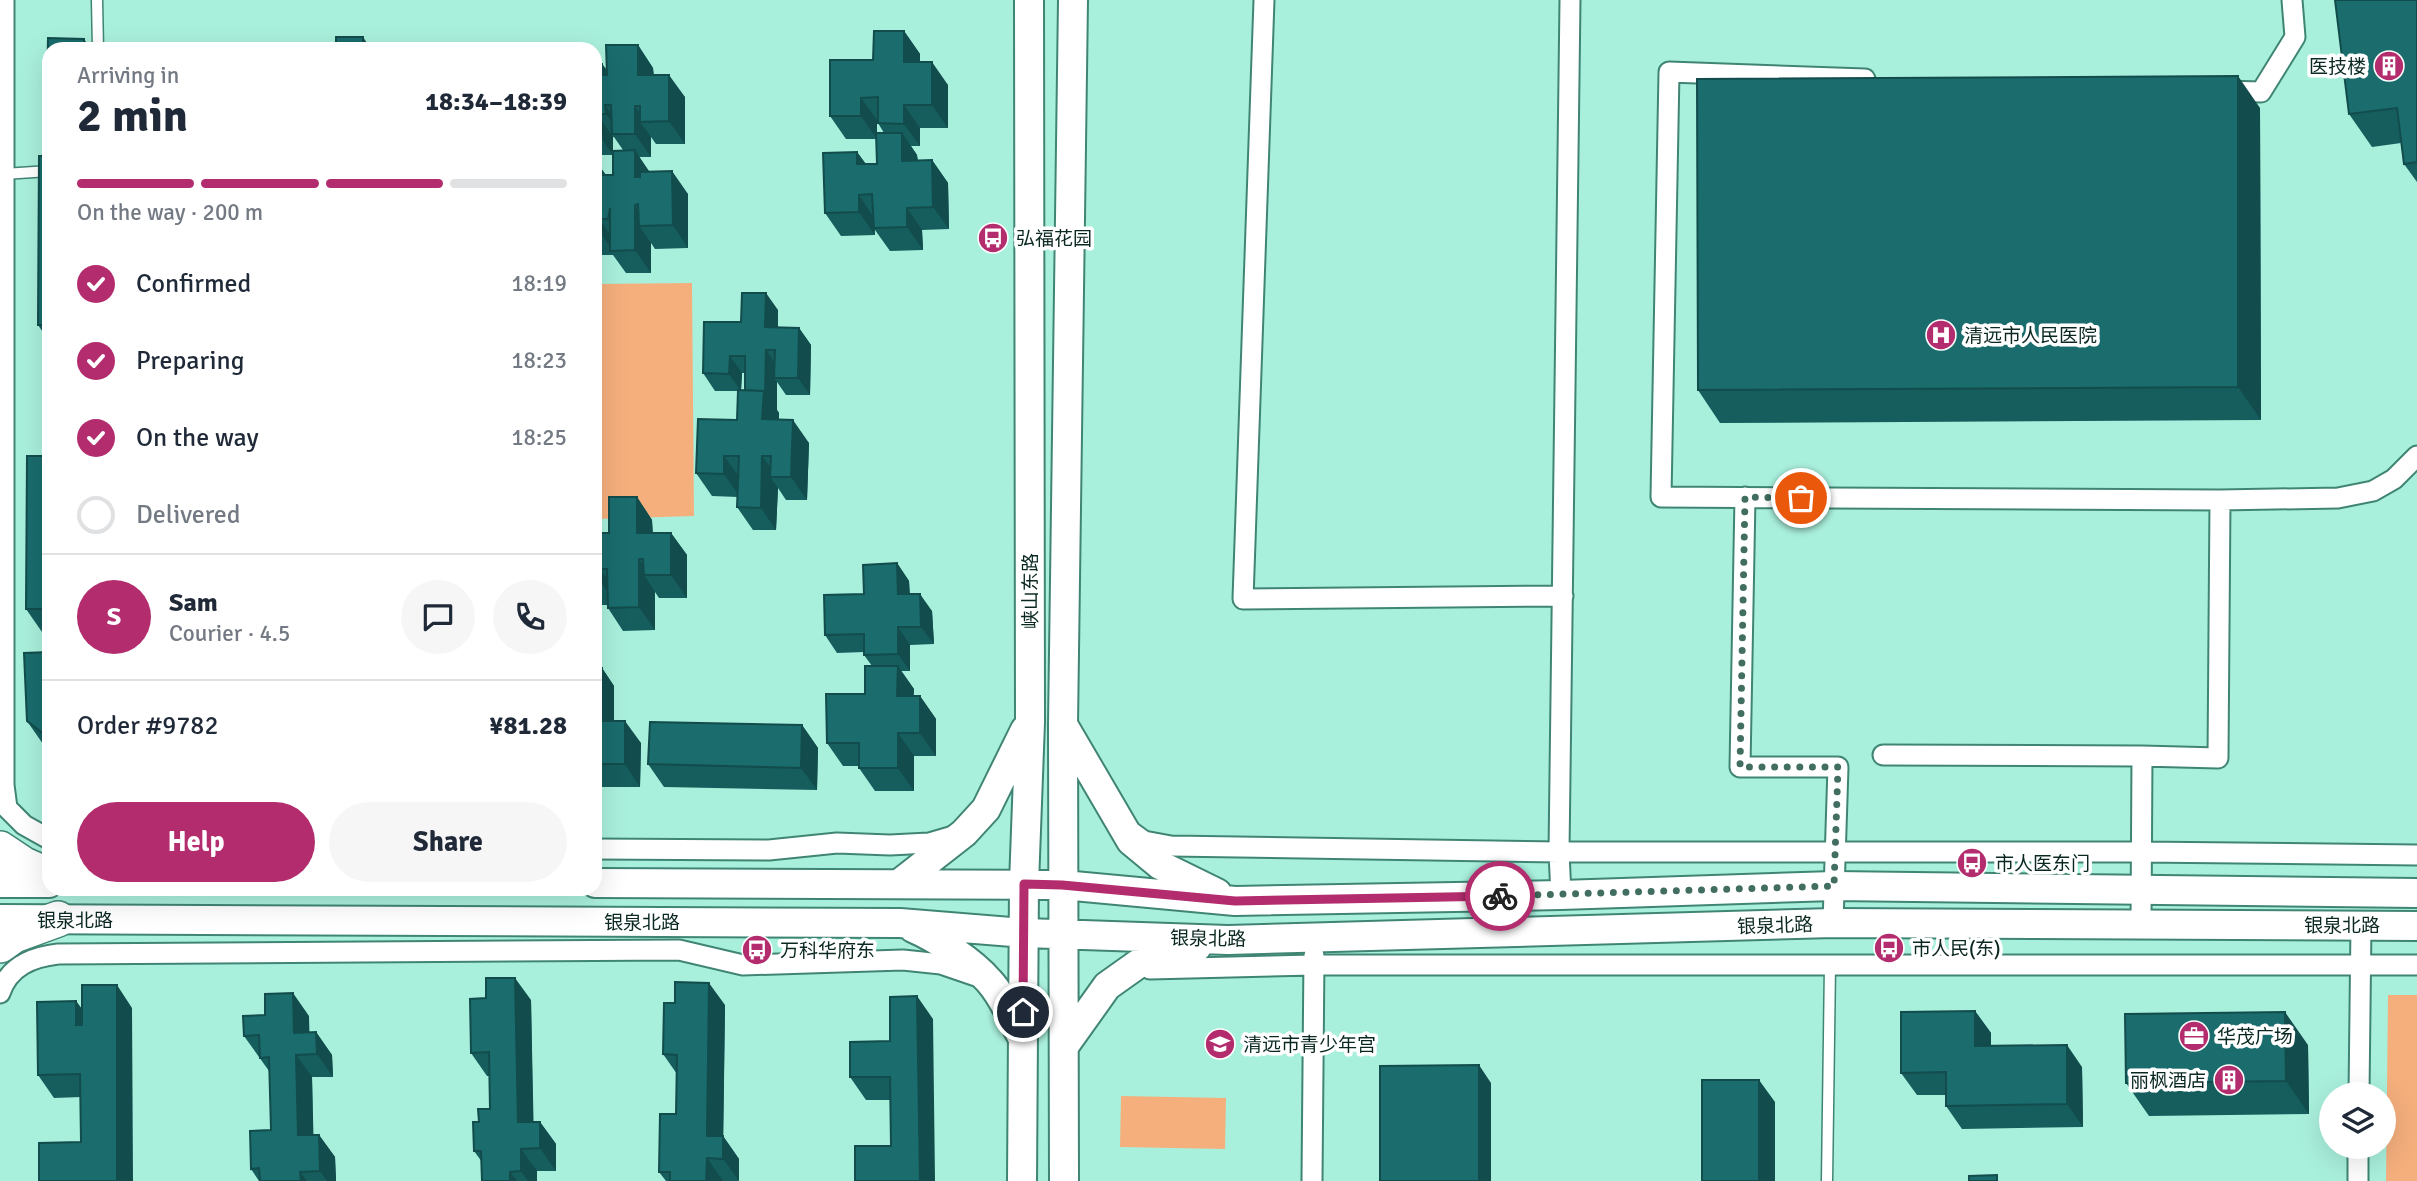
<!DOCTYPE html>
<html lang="en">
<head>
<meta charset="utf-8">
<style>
  :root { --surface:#fff; --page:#f6f6f7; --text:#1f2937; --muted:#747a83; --line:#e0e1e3; --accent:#b32c6e }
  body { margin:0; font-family:Signika,"Noto Sans SC",sans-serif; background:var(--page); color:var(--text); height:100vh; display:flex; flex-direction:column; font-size:26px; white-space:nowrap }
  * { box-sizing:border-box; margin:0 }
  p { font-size:23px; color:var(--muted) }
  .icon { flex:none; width:38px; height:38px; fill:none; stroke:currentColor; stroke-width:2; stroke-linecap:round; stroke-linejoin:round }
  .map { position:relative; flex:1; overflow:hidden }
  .side { position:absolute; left:42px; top:42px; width:560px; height:854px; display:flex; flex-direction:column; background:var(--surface); border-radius:21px; box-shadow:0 7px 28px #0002 }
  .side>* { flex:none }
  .tools { position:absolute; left:2319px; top:1082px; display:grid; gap:14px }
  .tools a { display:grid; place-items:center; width:77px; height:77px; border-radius:50%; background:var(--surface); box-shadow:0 7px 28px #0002; font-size:35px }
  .pin { position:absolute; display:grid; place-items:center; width:60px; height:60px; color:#fff; margin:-30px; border:4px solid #fff; border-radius:50%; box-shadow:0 2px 7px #0007 }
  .courier { position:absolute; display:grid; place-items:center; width:70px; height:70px; margin:-35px; border:5px solid #b32c6e; border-radius:50%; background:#fff; color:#222; box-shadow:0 2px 9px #0007 }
  .headline em { font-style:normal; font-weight:800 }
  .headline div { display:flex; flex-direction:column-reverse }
  .headline { display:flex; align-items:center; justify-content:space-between; height:119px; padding:0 35px }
  h1 { font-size:46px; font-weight:800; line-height:52px }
  .bar { display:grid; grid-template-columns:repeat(4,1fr); gap:10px 7px; align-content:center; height:84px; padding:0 35px }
  .bar i { height:9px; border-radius:5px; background:var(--line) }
  .bar .current { background:var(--accent) }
  .bar p { grid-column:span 4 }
  .line { display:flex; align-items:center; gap:18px; padding:0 35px; border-top:2px solid var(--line) }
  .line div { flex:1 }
  .round { display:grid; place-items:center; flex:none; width:74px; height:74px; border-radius:37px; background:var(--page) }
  ol { padding:0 35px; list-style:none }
  li { display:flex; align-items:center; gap:21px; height:77px }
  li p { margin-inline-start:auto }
  li .icon { padding:7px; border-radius:50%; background:var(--accent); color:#fff; stroke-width:4 }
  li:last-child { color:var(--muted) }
  li i { width:38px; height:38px; border:4px solid var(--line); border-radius:50% }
  .cta { display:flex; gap:14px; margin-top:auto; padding:14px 35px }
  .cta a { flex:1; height:80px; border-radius:42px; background:var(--accent); color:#fff; font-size:28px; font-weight:800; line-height:80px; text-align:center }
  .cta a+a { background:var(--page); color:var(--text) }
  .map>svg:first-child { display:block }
  .green { fill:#f5af7d }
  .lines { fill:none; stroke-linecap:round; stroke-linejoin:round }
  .lane-casing { stroke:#408574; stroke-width:13 }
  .street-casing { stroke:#408574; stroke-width:23 }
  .secondary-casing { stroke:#408574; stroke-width:32 }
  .highway-casing { stroke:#408574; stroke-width:38 }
  .lane { stroke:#fff; stroke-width:10 }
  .street { stroke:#fff; stroke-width:19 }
  .secondary { stroke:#fff; stroke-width:28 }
  .highway { stroke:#fff; stroke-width:35 }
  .wall { fill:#165d5e; fill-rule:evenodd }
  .shaded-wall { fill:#124c4c }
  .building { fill:#1a6c6d; stroke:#124c4c; stroke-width:2 }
  .done { stroke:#426e62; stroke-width:7; stroke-dasharray:0 12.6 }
  .route { stroke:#b32c6e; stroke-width:9 }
  .labels { text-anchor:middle; stroke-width:7; stroke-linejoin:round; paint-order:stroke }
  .poi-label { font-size:19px; fill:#0a2821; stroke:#fff; text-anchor:start }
  .street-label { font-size:19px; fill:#0a2821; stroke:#fff }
</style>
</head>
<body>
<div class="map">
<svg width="2417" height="1181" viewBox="0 0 2417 1181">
  <rect width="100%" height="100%" fill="#a9f0dc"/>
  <!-- green -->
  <path class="green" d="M692,283L694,516L595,519V284Z
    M2388,995H2417V1181H2386Z
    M1121,1096L1226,1098L1225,1149L1120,1147Z"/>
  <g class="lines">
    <!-- lane casing -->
    <g class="lane-casing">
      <path id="lane" d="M97,0L98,49
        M4,174L49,171
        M1827,1181L1830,965"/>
    </g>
    <!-- street casing -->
    <g class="street-casing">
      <path id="street" d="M4,0V785L7,808L24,825L49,839
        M1264,0L1243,599L1563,596
        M1865,79L1669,72L1661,497L2220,500L2338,498L2373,491L2394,479L2417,456
        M2224,91L2261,92L2295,37L2292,0
        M1745,497L1740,767H1838L1833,923
        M1883,755L2142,756
        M1133,833L1144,841L1171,846L1559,852H2140L2417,855
        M595,849L769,850L837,843L890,845L929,843L953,836
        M1561,895L1559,852L1570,0
        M2141,924L2142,756L2218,758L2220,500
        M1150,969L1313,965H2417
        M0,993C9,966 32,957 58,954L679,950L743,965L903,960L941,964L979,977
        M2359,1094L2361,925
        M1312,1181L1314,955
        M2358,1181V1146"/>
    </g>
    <!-- secondary casing -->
    <g class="secondary-casing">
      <path id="secondary" d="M1065,728L1131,841L1160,865L1217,893
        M0,883H49
        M595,883L1063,885L1235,901L1561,895L1834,886L2417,893
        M900,883L964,833L986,809L1025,730
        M0,919L900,923L1025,933L1228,940L1833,923L2417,926
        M913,928C936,938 972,961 989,981C1003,996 1012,1019 1022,1037
        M1065,1045L1107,986L1138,964L1197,947
        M1022,1181L1024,884L1030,722L1029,0
        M1064,1181L1063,725L1073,0"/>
    </g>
    <!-- highway casing -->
    <g class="highway-casing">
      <path id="highway" d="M0,849L24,865L49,876
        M0,945L14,935L58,919"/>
    </g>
    <!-- lane -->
    <use href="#lane" class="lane"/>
    <!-- street -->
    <use href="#street" class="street"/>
    <!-- secondary -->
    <use href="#secondary" class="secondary"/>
    <!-- highway -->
    <use href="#highway" class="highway"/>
  </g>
  <!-- wall -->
  <path class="wall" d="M2417,0V182L2404,164L2401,143L2372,147L2349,114Z
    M904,31L920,54V62L948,85V128H920V146H911L917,155L918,160H932L948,183L949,229L922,230L923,250L890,251L875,230V235L841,236L825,213L857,152L866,164H877L876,139H846L830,116L873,60ZM877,120L878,123L884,133H877Z
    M638,45L653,68L654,75L685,97V144H656L651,137V157H639L649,171L688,194V248L655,249L651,243V273H626L613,255H595V164H598L606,175H613V155H595V64H602L607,70ZM613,137H614L623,150L613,151Z
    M2260,108L2261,420L1720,423L1698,390Z
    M49,156V341L38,325Z
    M778,310V328H799L811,345L810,395H786L777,382V410L779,413V420L809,443L807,500H786L778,488L776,530H753L737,507L738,497L712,496L696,473L737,420L738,391H715L703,373L741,322ZM742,373H745V390H741Z
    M49,456V632H42L26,609Z
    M637,497L652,520L653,533H671L687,555V598H659L655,592V630L623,631L608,608V605H595V533H609Z
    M897,563L909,581L910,594L932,611L934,644L910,645V671H901L914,689L913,696H920L936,719V756H914V791H875L859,768V766H843L827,743L865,694L872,666L864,655V652L837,653L825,635L864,594Z
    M49,652V748L43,744L27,721Z
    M595,668H602L614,686V721L641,743L640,787H595Z
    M802,725L818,748L817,790L664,787L648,764Z
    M531,1000L533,1122H540L556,1144V1171H537V1181H482V1162L474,1151L479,1122L490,1109L489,1076H487L471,1053Z
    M76,1001L82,1009L132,1008L81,1142V1097L54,1098L38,1075Z
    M725,1005L723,1136L739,1159V1181H666L659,1172L676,1114L677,1074L663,1054Z
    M1975,1011L1991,1033V1046L2082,1067L2083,1127L1962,1129L1946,1106V1095H1917L1901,1073Z
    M309,1016V1033L316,1032L332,1055L333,1077H312L313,1135H319L335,1157L336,1181H259L251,1169L271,1130L269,1071L244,1036Z
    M933,1019L891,1146L890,1100H866L850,1077L890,1041Z
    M2308,1045L2309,1114L2149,1116L2126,1083Z"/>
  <!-- shaded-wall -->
  <path class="shaded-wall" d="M904,31L920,54V85L904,62Z
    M363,37L371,49H363Z
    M84,39L91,49H84Z
    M638,45L653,68L654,98L638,75Z
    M932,62L948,85V128L932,105Z
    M602,64L618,86L603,75Z
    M669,75L685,97V144L669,121Z
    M2238,76L2260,108L2261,420L2238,387Z
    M861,98L877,120V139L861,116Z
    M605,105L621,128L620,134L606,114Z
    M904,105L920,128V146L904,124Z
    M635,106L645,121L640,122L651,137V157L635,134Z
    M597,114L613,137V155L597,132Z
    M902,133L917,155L918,183L902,161Z
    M635,150L650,173L651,200L635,177Z
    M857,152L873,174L857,164Z
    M932,160L948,183L949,229L933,207Z
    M598,164L614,187L598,175Z
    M672,171L688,194V248L673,225Z
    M859,195L874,218V228L875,235L859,212Z
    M635,205L649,226H639L651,243V273L635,250Z
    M907,208L922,230L923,250L907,227Z
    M599,219L615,241L613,251L600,232Z
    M766,293L778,310L777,345L765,327Z
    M799,328L811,345L810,395L798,378Z
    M766,350L778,367L774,378L777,382V410L779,413L778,442L762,419Z
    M730,356L742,373L741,391L729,374Z
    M793,420L809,443L807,500L791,477Z
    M724,456L740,478V497L724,474Z
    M762,456L777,477H770L778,488L776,530L761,508Z
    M637,497L652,520L653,556L637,533Z
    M671,533L687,555V598L671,575Z
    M639,559L650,575H644L655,592V630L639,607Z
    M897,563L909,581L910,612L898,594Z
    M600,569L616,591V605L601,582Z
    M920,594L932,611L934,644L921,627Z
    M898,627L910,645V671L898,654Z
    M898,666L914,689L913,719L897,696Z
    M602,668L614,686V743L602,726Z
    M920,696L936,719V756L920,733Z
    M625,721L641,743L640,787L625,764Z
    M802,725L818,748L817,790L801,768Z
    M898,733L914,756V791L898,768Z
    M515,978L531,1000L534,1145L518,1122Z
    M709,983L725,1005L723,1159V1136L739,1159V1181L707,1136Z
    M117,985L132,1008L133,1181H117Z
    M293,993L309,1016L310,1054L294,1033Z
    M917,996L933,1019L935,1181H920Z
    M76,1001L92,1024L76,1025Z
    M1975,1011L1991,1033V1069L1975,1046Z
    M2285,1012L2308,1045L2309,1114L2286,1081Z
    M316,1032L332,1055L333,1077L317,1054Z
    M2067,1045L2082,1067L2083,1127L2067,1104Z
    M296,1055L312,1077L314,1158L298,1135Z
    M1479,1065L1491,1083V1181H1479Z
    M1759,1080L1775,1102V1181H1759Z
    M540,1122L556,1144V1171L540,1148Z
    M319,1135L335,1157L336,1181H327L320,1171Z
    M521,1149L537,1171V1181H528L521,1171Z
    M707,1158L723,1181H706Z
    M300,1172L307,1181H301Z
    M510,1172L517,1181H510Z"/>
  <!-- building -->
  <path class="building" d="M2335,0H2417V162L2404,164L2397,108L2349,114Z
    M874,31H904V62H932V105H904V124L878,123V97L861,98V116H830V60H873Z
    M336,37H363V49H336Z
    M48,38L84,39V49H49V138H46Z
    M606,45H638V75H669V121L640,122V106H635V134H612L611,105H605L606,114H597V132H595V64H602L603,75H607Z
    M2238,76V387L1698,390L1697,79Z
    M876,133H902V161L932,160L933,207L907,208V227L874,228L872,194L859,195V212L825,213L823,153L857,152V164H877Z
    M635,150V177H640V172L672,171L673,225L639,226L638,204L635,205V250L610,251V208L608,219H599L600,232H595V164H598V175H613V151Z
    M39,156H49V325H38Z
    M742,293H766L765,327L799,328L798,378H774L775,350H766L765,392L764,391L745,390V356H730L729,374L703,373L704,322H741Z
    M738,390L764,391L762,419L793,420L791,477H770L771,456H762L761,508L737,507L739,456H724V474L696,473L698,419L737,420Z
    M27,456H49V609H26Z
    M609,497H637V533H671V575H644L643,559H639V607L608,608L607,569H600L601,582H595V533H609Z
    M897,563L898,594H920L921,627H898V654L864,655V634L825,635L824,595L864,594L863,565Z
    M49,652V738L27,721L24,653Z
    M865,666H898L897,696H920V733H898V768H859V743H827L826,694H865Z
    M595,668H602V721H595Z
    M595,721H625V764H595Z
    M650,722L802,725L801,768L648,764Z
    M486,978H515L518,1122H540V1148L521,1149V1171L510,1172V1181H482L481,1151H474L473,1122H479L478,1109H490L489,1052L471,1053L470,999L486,998Z
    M675,982L709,983L707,1136H723V1159L707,1158L706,1181H670V1172H659L660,1114H676L677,1055L663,1054L664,1003H675Z
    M82,985H117V1181H39V1143L81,1142L80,1074L38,1075L37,1002L76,1001V1025H82Z
    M293,993L294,1033L316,1032L317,1054L296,1055L298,1135H319L320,1171L300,1172L301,1181H260L259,1168L251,1169L250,1131L271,1130L269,1057L260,1058L259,1035L244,1036L243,1016L265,1015V994Z
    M917,996L920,1181H855V1146H891L890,1077H850V1042L890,1041V997Z
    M1975,1011V1046L2067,1045V1104L1946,1106V1072L1901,1073V1012Z
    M2285,1012L2286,1081L2126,1083L2125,1014Z
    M1479,1065V1181H1380V1066Z
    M1702,1080H1759V1181H1702Z
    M1997,1175V1181H1969V1176Z"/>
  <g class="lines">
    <!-- done -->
    <path class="done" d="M1500,896L1834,886L1838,767H1740L1745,497L1801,498"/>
    <!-- route -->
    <path class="route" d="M1023,1012L1024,884L1062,885L1235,901L1500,896"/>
  </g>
  <!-- icons -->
  <defs>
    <g id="building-disc" transform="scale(1.575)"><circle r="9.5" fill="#b32c6e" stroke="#fff"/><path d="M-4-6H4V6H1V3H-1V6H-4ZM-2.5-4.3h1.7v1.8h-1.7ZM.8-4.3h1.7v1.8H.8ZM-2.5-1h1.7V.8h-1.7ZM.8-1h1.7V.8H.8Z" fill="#fff"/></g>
    <g id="bus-disc" transform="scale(1.575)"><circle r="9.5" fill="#b32c6e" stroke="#fff"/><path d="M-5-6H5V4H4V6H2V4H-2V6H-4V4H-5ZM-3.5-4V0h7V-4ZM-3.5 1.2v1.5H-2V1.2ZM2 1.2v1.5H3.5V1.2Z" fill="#fff"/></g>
    <g id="hospital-disc" transform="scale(1.575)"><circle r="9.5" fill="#b32c6e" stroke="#fff"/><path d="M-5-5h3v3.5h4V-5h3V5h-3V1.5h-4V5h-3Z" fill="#fff"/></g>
    <g id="office-disc" transform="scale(1.575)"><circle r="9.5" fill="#b32c6e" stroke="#fff"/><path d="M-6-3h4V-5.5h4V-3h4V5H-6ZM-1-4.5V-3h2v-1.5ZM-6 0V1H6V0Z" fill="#fff"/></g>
    <g id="school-disc" transform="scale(1.575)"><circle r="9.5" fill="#b32c6e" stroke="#fff"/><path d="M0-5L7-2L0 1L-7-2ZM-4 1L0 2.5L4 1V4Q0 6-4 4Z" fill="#fff"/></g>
  </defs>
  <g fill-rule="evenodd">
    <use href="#building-disc" x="2389" y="66"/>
    <use href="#bus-disc" x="993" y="238"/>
    <use href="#hospital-disc" x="1941" y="335"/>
    <use href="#bus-disc" x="1972" y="863"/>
    <use href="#bus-disc" x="1889" y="948"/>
    <use href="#bus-disc" x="757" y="950"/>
    <use href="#office-disc" x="2194" y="1036"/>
    <use href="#school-disc" x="1220" y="1044"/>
    <use href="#building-disc" x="2229" y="1080"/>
  </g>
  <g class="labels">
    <!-- poi labels -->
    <g class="poi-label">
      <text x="2366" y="73" text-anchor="end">医技楼</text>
      <text x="1016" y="245">弘福花园</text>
      <text x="1964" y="342">清远市人民医院</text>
      <text x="1995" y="870">市人医东门</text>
      <text x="1912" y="955">市人民(东)</text>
      <text x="780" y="957">万科华府东</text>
      <text x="2217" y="1043">华茂广场</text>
      <text x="1243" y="1051">清远市青少年宫</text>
      <text x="2206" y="1087" text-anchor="end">丽枫酒店</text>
    </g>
    <!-- street labels -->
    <g class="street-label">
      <text transform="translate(1030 591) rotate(-90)" y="7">峡山东路</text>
      <text x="75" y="927">银泉北路</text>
      <text x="642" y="929">银泉北路</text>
      <text transform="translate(1775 925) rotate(-2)" y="7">银泉北路</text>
      <text x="2342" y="932">银泉北路</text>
      <text transform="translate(1208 938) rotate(1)" y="7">银泉北路</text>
    </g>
  </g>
</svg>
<div class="tools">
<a><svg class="icon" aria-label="layers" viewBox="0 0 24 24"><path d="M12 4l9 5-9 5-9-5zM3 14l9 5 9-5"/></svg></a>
</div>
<div class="pin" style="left:1801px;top:498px;background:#ea580c"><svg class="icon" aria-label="bag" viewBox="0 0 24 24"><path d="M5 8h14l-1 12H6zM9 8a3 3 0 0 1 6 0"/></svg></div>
<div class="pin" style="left:1023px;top:1012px;background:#1f2937"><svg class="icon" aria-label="home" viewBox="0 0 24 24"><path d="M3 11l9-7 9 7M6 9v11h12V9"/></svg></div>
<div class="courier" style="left:1500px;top:896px"><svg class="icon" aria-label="bike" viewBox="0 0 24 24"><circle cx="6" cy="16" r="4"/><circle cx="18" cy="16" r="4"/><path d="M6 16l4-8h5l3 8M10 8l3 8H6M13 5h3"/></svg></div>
<section class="side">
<div class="headline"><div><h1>2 min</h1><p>Arriving in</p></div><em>18:34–18:39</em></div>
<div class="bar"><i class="current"></i><i class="current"></i><i class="current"></i><i></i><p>On the way · 200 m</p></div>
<ol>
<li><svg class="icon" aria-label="check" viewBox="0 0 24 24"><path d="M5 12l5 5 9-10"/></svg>Confirmed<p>18:19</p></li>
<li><svg class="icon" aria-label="check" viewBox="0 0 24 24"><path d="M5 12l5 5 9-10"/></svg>Preparing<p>18:23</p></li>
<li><svg class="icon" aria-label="check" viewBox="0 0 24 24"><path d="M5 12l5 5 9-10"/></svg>On the way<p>18:25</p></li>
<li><i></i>Delivered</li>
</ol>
<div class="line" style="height:126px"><b class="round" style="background:var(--accent);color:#fff">S</b><div><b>Sam</b><p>Courier · 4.5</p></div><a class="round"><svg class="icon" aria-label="chat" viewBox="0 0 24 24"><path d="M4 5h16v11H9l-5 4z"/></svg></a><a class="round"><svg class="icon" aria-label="phone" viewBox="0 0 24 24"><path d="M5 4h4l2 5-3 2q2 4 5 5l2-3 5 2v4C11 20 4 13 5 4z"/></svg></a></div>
<div class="line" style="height:91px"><div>Order #9782</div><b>¥81.28</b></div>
<div class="cta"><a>Help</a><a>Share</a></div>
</section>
</div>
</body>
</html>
